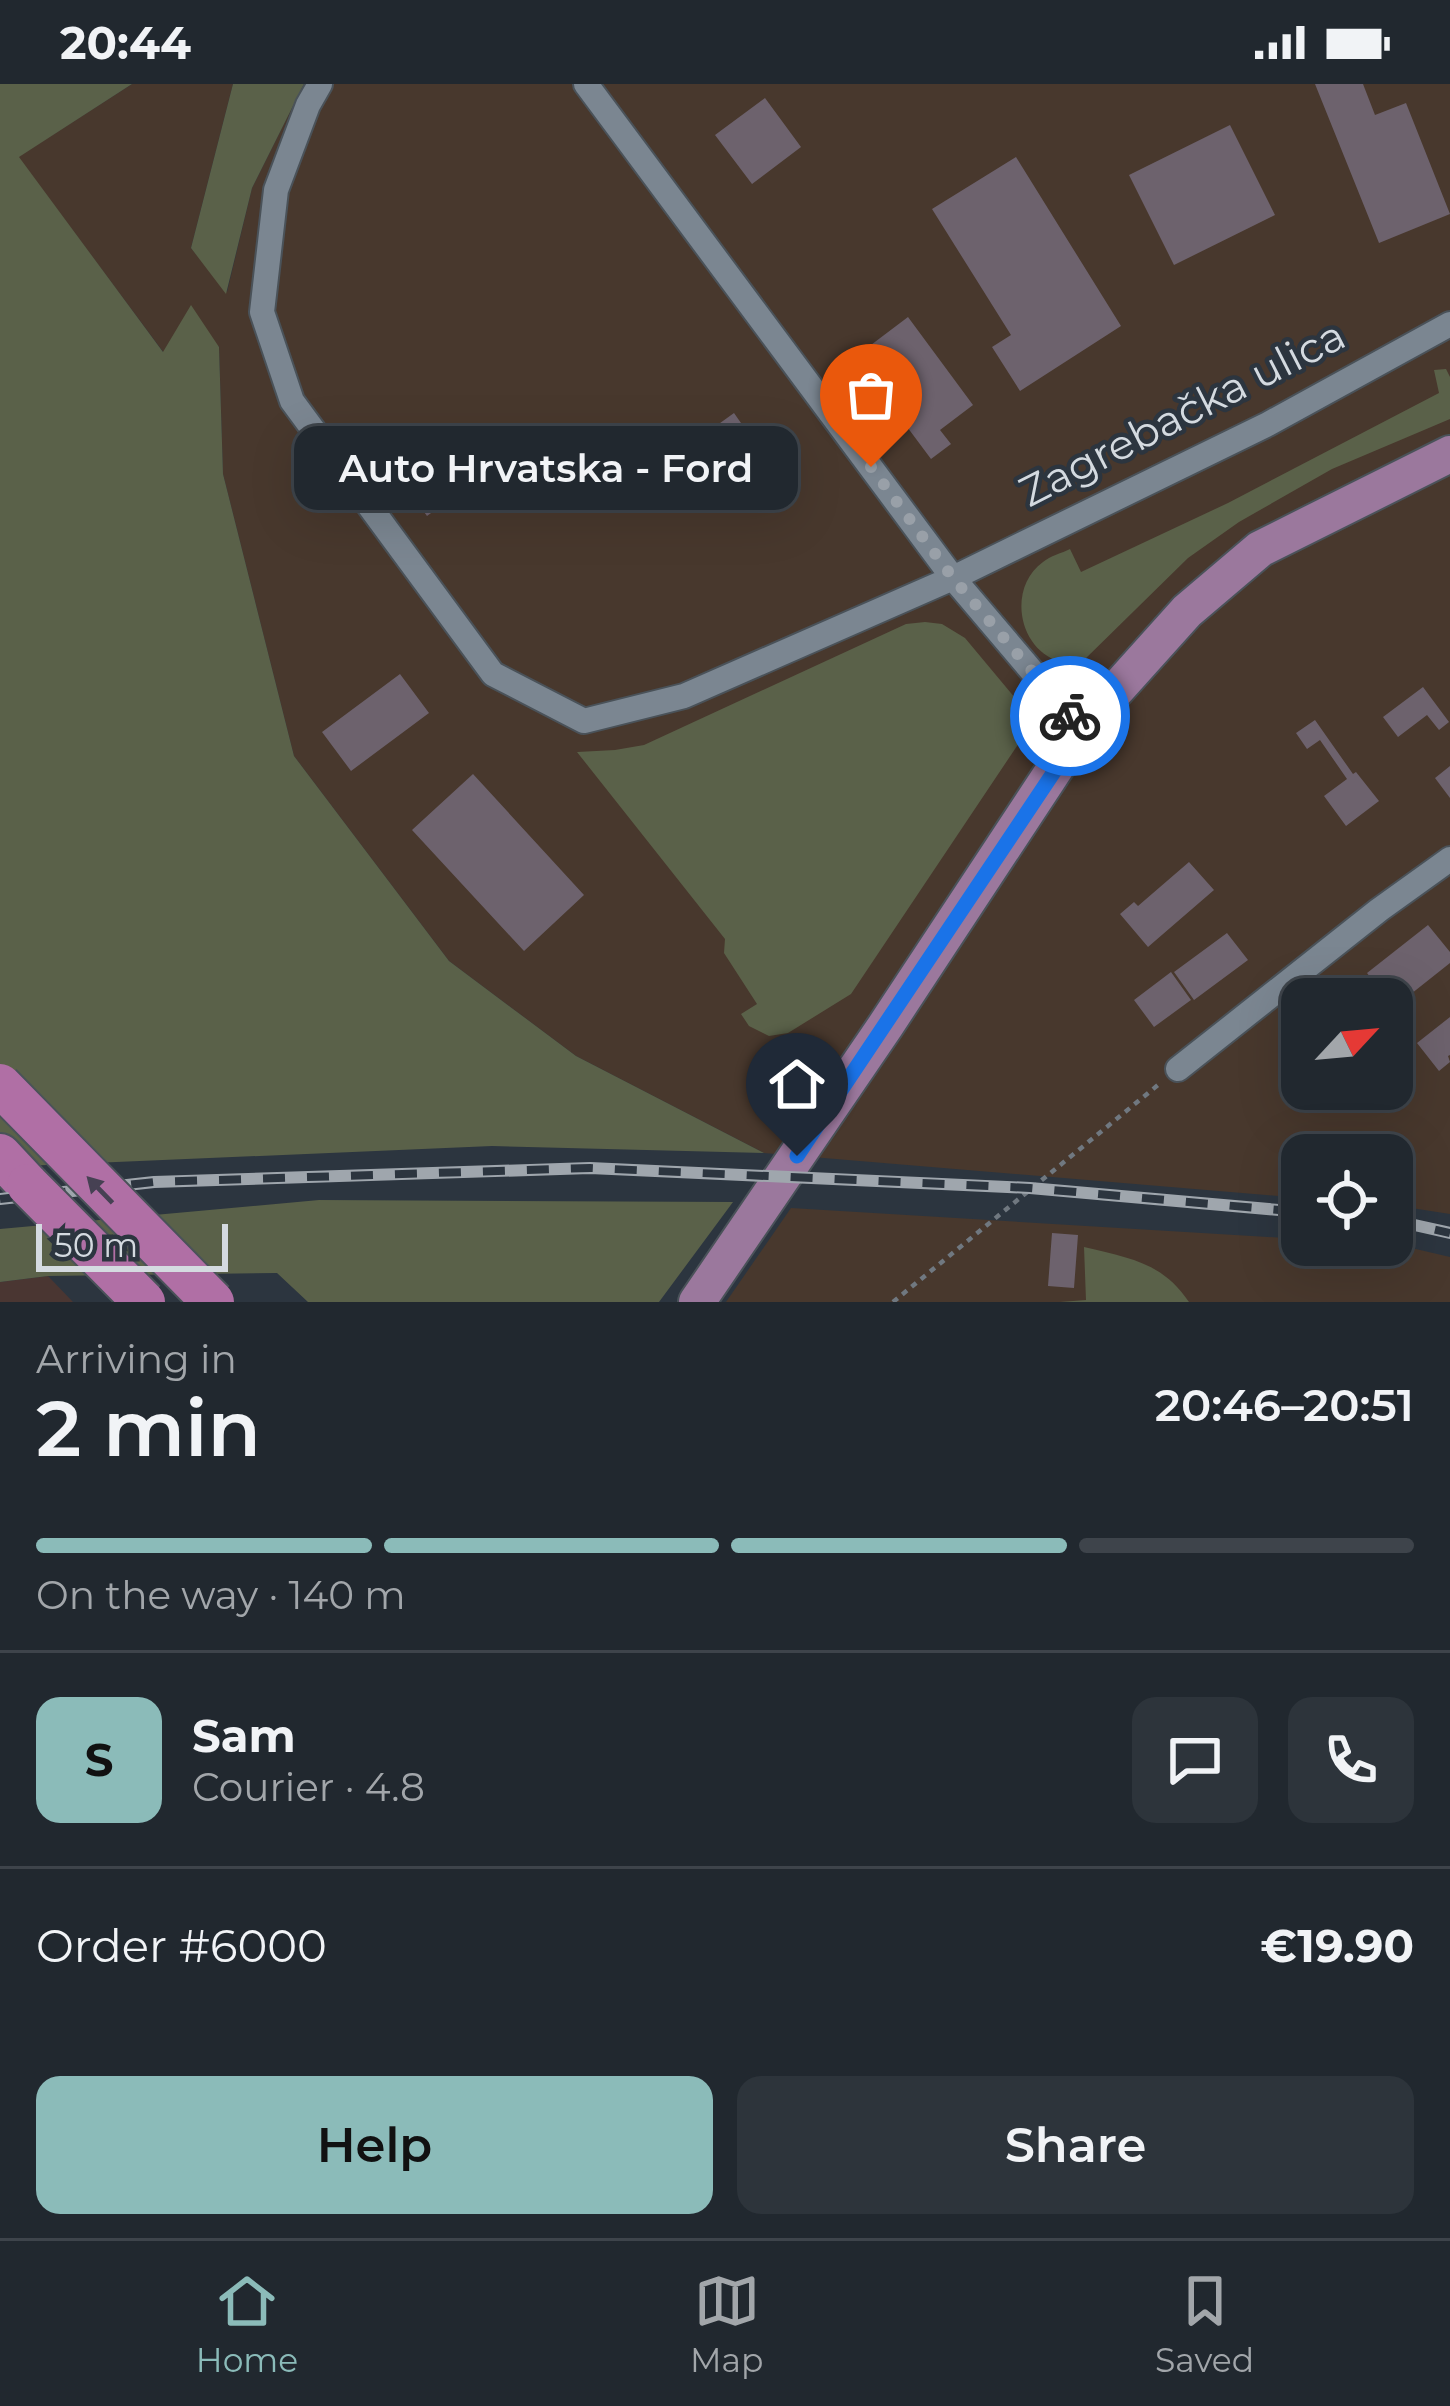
<!DOCTYPE html>
<html lang="en">
<head>
<meta charset="utf-8">
<style>
  :root { --surface:#21282f; --page:#2d343b; --text:#f1f3f6; --muted:#a2a6aa; --line:#3e444b; --accent:#8bbbb9 }
  body { margin:0; font-family:Montserrat,sans-serif; background:var(--page); color:var(--text); height:100vh; display:flex; flex-direction:column; font-size:45px; white-space:nowrap }
  * { box-sizing:border-box; margin:0 }
  p { font-size:39px; color:var(--muted) }
  .icon { flex:none; width:66px; height:66px; fill:none; stroke:currentColor; stroke-width:2; stroke-linecap:round; stroke-linejoin:round }
  .map { position:relative; height:1218px; overflow:hidden }
  .sheet { display:flex; flex-direction:column; background:var(--surface); flex:1 }
  .sheet>* { flex:none }
  .needle { width:78px; rotate:64deg }
  .tools { position:absolute; left:1281px; top:894px; display:grid; gap:24px }
  .tools a { display:grid; place-items:center; width:132px; height:132px; border-radius:24px; background:var(--surface); box-shadow:0 12px 48px #0002,0 0 0 3px var(--line); font-size:60px }
  .scale { position:absolute; left:36px; bottom:30px; width:192px; box-sizing:border-box; padding-left:12px; border:6px solid #d4dae0; border-top:0; font-size:33px; line-height:42px; white-space:nowrap; color:#d4dae0; -webkit-text-stroke:9px #2c353f; paint-order:stroke }
  .pin { position:absolute; display:grid; place-items:center; width:102px; height:102px; color:#fff; margin:-123px -51px; border-radius:50% 50% 50% 0; rotate:-45deg; box-shadow:0 0 12px #0007 }
  .pin .icon { rotate:45deg }
  .courier { position:absolute; display:grid; place-items:center; width:120px; height:120px; margin:-60px; border:9px solid #1a73e8; border-radius:50%; background:#fff; color:#222; box-shadow:0 3px 15px #0007 }
  .bubble { position:absolute; height:84px; border-radius:24px; background:var(--surface); box-shadow:0 12px 48px #0002,0 0 0 3px var(--line); font-size:39px; font-weight:600; line-height:84px; text-align:center }
  .summary em { font-style:normal; font-weight:600 }
  .summary div { display:flex; flex-direction:column-reverse }
  .summary { display:flex; align-items:center; justify-content:space-between; height:204px; padding:0 36px }
  h1 { font-size:78px; font-weight:600; line-height:90px }
  .bar { display:grid; grid-template-columns:repeat(4,1fr); gap:18px 12px; align-content:center; height:144px; padding:0 36px }
  .bar i { height:15px; border-radius:9px; background:var(--line) }
  .bar .on { background:var(--accent) }
  .bar p { grid-column:span 4 }
  .line { display:flex; align-items:center; gap:30px; padding:0 36px; border-top:3px solid var(--line) }
  .line div { flex:1 }
  .round { display:grid; place-items:center; flex:none; width:126px; height:126px; border-radius:24px; background:var(--page) }
  .action { display:flex; gap:24px; margin-top:auto; padding:24px 36px }
  .action a { flex:1; height:138px; border-radius:24px; background:var(--accent); color:#111; font-size:48px; font-weight:600; line-height:138px; text-align:center }
  .action a+a { background:var(--page); color:var(--text) }
  .status { display:flex; justify-content:space-between; align-items:center; height:84px; padding:0 60px; background:var(--surface); direction:ltr }
  .status svg { height:33px; fill:currentColor }
  .dock { display:flex; justify-content:space-around; align-items:center; height:168px; border-top:3px solid var(--line); background:var(--surface); font-size:33px; color:var(--muted) }
  .dock a { display:grid; justify-items:center; gap:6px }
  .dock .on { color:var(--accent) }
  .map>svg:first-child { display:block }
  .commercial { fill:#48382d; fill-rule:evenodd }
  .industrial { fill:#4a3632 }
  .green { fill:#5a6149 }
  .building { fill:#6d626d }
  .lines { fill:none; stroke-linecap:round; stroke-linejoin:round }
  .street-casing { stroke:#4a5259; stroke-width:28 }
  .primary-casing { stroke:#4a5259; stroke-width:40 }
  .highway-casing { stroke:#4a5259; stroke-width:46 }
  .path { stroke:#707880; stroke-width:4.5; stroke-dasharray:6 6; stroke-linecap:butt }
  .street { stroke:#7b8691; stroke-width:24 }
  .primary { stroke:#9b789d; stroke-width:36 }
  .highway { stroke:#b06fa5; stroke-width:42 }
  .rail-casing { stroke:#9fa6ad; stroke-width:12 }
  .rail { stroke:#2c353f; stroke-width:8; stroke-dasharray:22; stroke-linecap:butt }
  .highway-bridge-casing { stroke:#4a5259; stroke-width:46; stroke-linecap:butt }
  .highway-bridge { stroke:#b06fa5; stroke-width:42 }
  .oneway { fill:#464153 }
  .done { stroke:#99a0a8; stroke-width:12; stroke-dasharray:0 21.6 }
  .route { stroke:#1a73e8; stroke-width:15 }
  .labels { text-anchor:middle; stroke-width:9; stroke-linejoin:round; paint-order:stroke }
  .street-label { font-size:42px; fill:#d4dae0; stroke:#2c353f }
</style>
</head>
<body>
<div class="status"><b>20:44</b><svg viewBox="0 0 49 12"><path d="M0 12V9h3v3zM5 12V6h3v6zM10 12V3h3v9zM15 12V0h3v12zM26 1h20v11H26zM47 4h2v5h-2z"/></svg></div>
<div class="map">
<svg width="1450" height="1218" viewBox="0 0 1450 1218">
  <rect width="100%" height="100%" fill="#2c353f"/>
  <!-- commercial -->
  <path class="commercial" d="M132,0H233L191,164L227,208L252,104L304,0H1450V1130L1392,1121V1071H1302V1114L764,1069L576,972L449,877L294,672L223,390L219,262L164,269L18,73ZM1302,915H1392V1005H1302Z
    M791,1124L1302,1155V1161L1403,1162L1450,1173V1218H726Z"/>
  <!-- industrial -->
  <path class="industrial" d="M48,1192L73,1218H0V1198Z"/>
  <!-- green -->
  <path class="green" d="M0,0H132L19,73L163,268L191,221L219,263L223,390L294,672L449,877L576,972L764,1069L492,1062L0,1083Z
    M233,0H304L252,104L226,210L191,164Z
    M1446,285L1450,293V335L1332,385L1239,438L1188,474L1081,579C1074,579 1068,580 1061,578C1018,566 1007,504 1043,478C1050,472 1062,469 1070,465L1081,488L1228,419L1439,309L1434,286Z
    M925,538L942,540L965,554L1020,620L1026,632L1025,650L851,910L788,949L769,952L749,942L741,930L757,920L724,869L725,855L577,668L615,666L644,661L906,540Z
    M319,1116L733,1118L659,1218H308L277,1189L48,1192L0,1198V1145Z
    M1084,1163C1129,1174 1162,1178 1189,1218H1060L1086,1216Z"/>
  <!-- building -->
  <path class="building" d="M1315,0H1363L1375,31L1406,19L1450,130L1379,159Z
    M765,14L801,63L752,100L715,51Z
    M1230,41L1275,131L1174,181L1129,91Z
    M1016,73L1121,242L1020,307L992,263L1011,251L932,125Z
    M908,233L973,321L940,346L951,360L931,375L855,273Z
    M734,329L748,349L666,408L652,388Z
    M467,352L491,385L427,432L403,399Z
    M400,590L429,629L351,687L322,648Z
    M1423,603L1449,638L1439,646L1427,631L1398,653L1383,633Z
    M1315,636L1353,690L1356,688L1379,717L1346,742L1324,712L1347,695L1320,656L1307,665L1296,649Z
    M1450,682V714L1435,694Z
    M473,690L584,811L524,867L412,746Z
    M1189,778L1214,806L1148,863L1120,830L1134,818L1138,822Z
    M1428,841L1450,868V879L1392,925V915H1387L1367,889Z
    M1227,849L1248,876L1194,916L1174,888Z
    M1171,888L1191,916L1154,943L1134,916Z
    M1450,933V971L1448,972L1450,978L1439,987L1417,959Z
    M1052,1149L1078,1151L1074,1204L1048,1202Z"/>
  <g class="lines">
    <!-- street casing -->
    <g class="street-casing">
      <path id="street" d="M320,0L308,21L276,106L262,228L292,317L493,590L584,637L684,612L953,494L1268,340L1450,240
        M586,0L953,494L1081,645
        M1178,985L1379,826L1450,775"/>
    </g>
    <!-- primary casing -->
    <g class="primary-casing">
      <path id="primary" d="M697,1218L886,941L1081,645L1187,527L1260,465L1450,370"/>
    </g>
    <!-- highway casing -->
    <g class="highway-casing">
      <path id="highway" d="M0,1071L28,1101"/>
    </g>
    <!-- path -->
    <path class="path" d="M893,1218L1158,1001"/>
    <!-- street -->
    <use href="#street" class="street"/>
    <!-- primary -->
    <use href="#primary" class="primary"/>
    <!-- highway -->
    <use href="#highway" class="highway"/>
    <!-- rail casing -->
    <g class="rail-casing">
      <path id="rail" d="M0,1115L154,1098L590,1084L1030,1104L1302,1128
        M1392,1136L1450,1149"/>
    </g>
    <!-- rail -->
    <use href="#rail" class="rail"/>
    <!-- highway-bridge casing -->
    <g class="highway-bridge-casing">
      <path id="highway-bridge" d="M0,1001L213,1218
        M28,1101L144,1218"/>
    </g>
    <!-- highway-bridge -->
    <use href="#highway-bridge" class="highway-bridge"/>
  </g>
  <!-- one-way arrows -->
  <defs><path id="oneway-solid" d="M-6-.8H1V-3.2L6.5 0L1 3.2V.8H-6Z" transform="scale(3)"/></defs>
  <use class="oneway" href="#oneway-solid" transform="translate(100 1106) rotate(-134)"/>
  <g class="lines">
    <!-- done -->
    <path class="done" d="M871,383L953,494L1070,632"/>
    <!-- route -->
    <path class="route" d="M797,1072L1082,646L1070,632"/>
  </g>
  <g class="labels">
    <!-- street labels -->
    <g class="street-label">
      <text transform="translate(1182 329) rotate(-27)" y="15">Zagrebačka ulica</text>
    </g>
  </g>
</svg>
<div class="tools">
<a><svg class="needle" viewBox="-14 -14 28 28"><path d="M0-13l5 13h-10z" fill="#e53935"/><path d="M0 13l5-13h-10z" fill="#a2a6aa"/></svg></a>
<a><svg class="icon" aria-label="locate" viewBox="0 0 24 24"><circle cx="12" cy="12" r="6"/><path d="M12 2v4M12 18v4M2 12h4M18 12h4"/></svg></a>
</div>
<div class="scale">50 m</div>
<div class="pin" style="left:871px;top:383px;background:#ea580c"><svg class="icon" aria-label="bag" viewBox="0 0 24 24"><path d="M5 8h14l-1 12H6zM9 8a3 3 0 0 1 6 0"/></svg></div>
<div class="pin" style="left:797px;top:1072px;background:#1f2937"><svg class="icon" aria-label="home" viewBox="0 0 24 24"><path d="M3 11l9-7 9 7M6 9v11h12V9"/></svg></div>
<div class="courier" style="left:1070px;top:632px"><svg class="icon" aria-label="bike" viewBox="0 0 24 24"><circle cx="6" cy="16" r="4"/><circle cx="18" cy="16" r="4"/><path d="M6 16l4-8h5l3 8M10 8l3 8H6M13 5h3"/></svg></div>
<div class="bubble" style="left:294px;top:342px;width:504px">Auto Hrvatska - Ford</div>
</div>
<section class="sheet">
<div class="summary"><div><h1>2 min</h1><p>Arriving in</p></div><em>20:46–20:51</em></div>
<div class="bar"><i class="on"></i><i class="on"></i><i class="on"></i><i></i><p>On the way · 140 m</p></div>
<div class="line" style="height:216px"><b class="round" style="background:var(--accent);color:#111">S</b><div><b>Sam</b><p>Courier · 4.8</p></div><a class="round"><svg class="icon" aria-label="chat" viewBox="0 0 24 24"><path d="M4 5h16v11H9l-5 4z"/></svg></a><a class="round"><svg class="icon" aria-label="phone" viewBox="0 0 24 24"><path d="M5 4h4l2 5-3 2q2 4 5 5l2-3 5 2v4C11 20 4 13 5 4z"/></svg></a></div>
<div class="line" style="height:156px"><div>Order #6000</div><b>€19.90</b></div>
<div class="action"><a>Help</a><a>Share</a></div>
</section>
<nav class="dock">
<a class="on"><svg class="icon" aria-label="home" viewBox="0 0 24 24"><path d="M3 11l9-7 9 7M6 9v11h12V9"/></svg>Home</a>
<a><svg class="icon" aria-label="map" viewBox="0 0 24 24"><path d="M3 6l6-2 6 2 6-2v14l-6 2-6-2-6 2zM9 4v14M15 6v14"/></svg>Map</a>
<a><svg class="icon" aria-label="saved" viewBox="0 0 24 24"><path d="M7 4h10v16l-5-4-5 4z"/></svg>Saved</a>
</nav>
</body>
</html>
